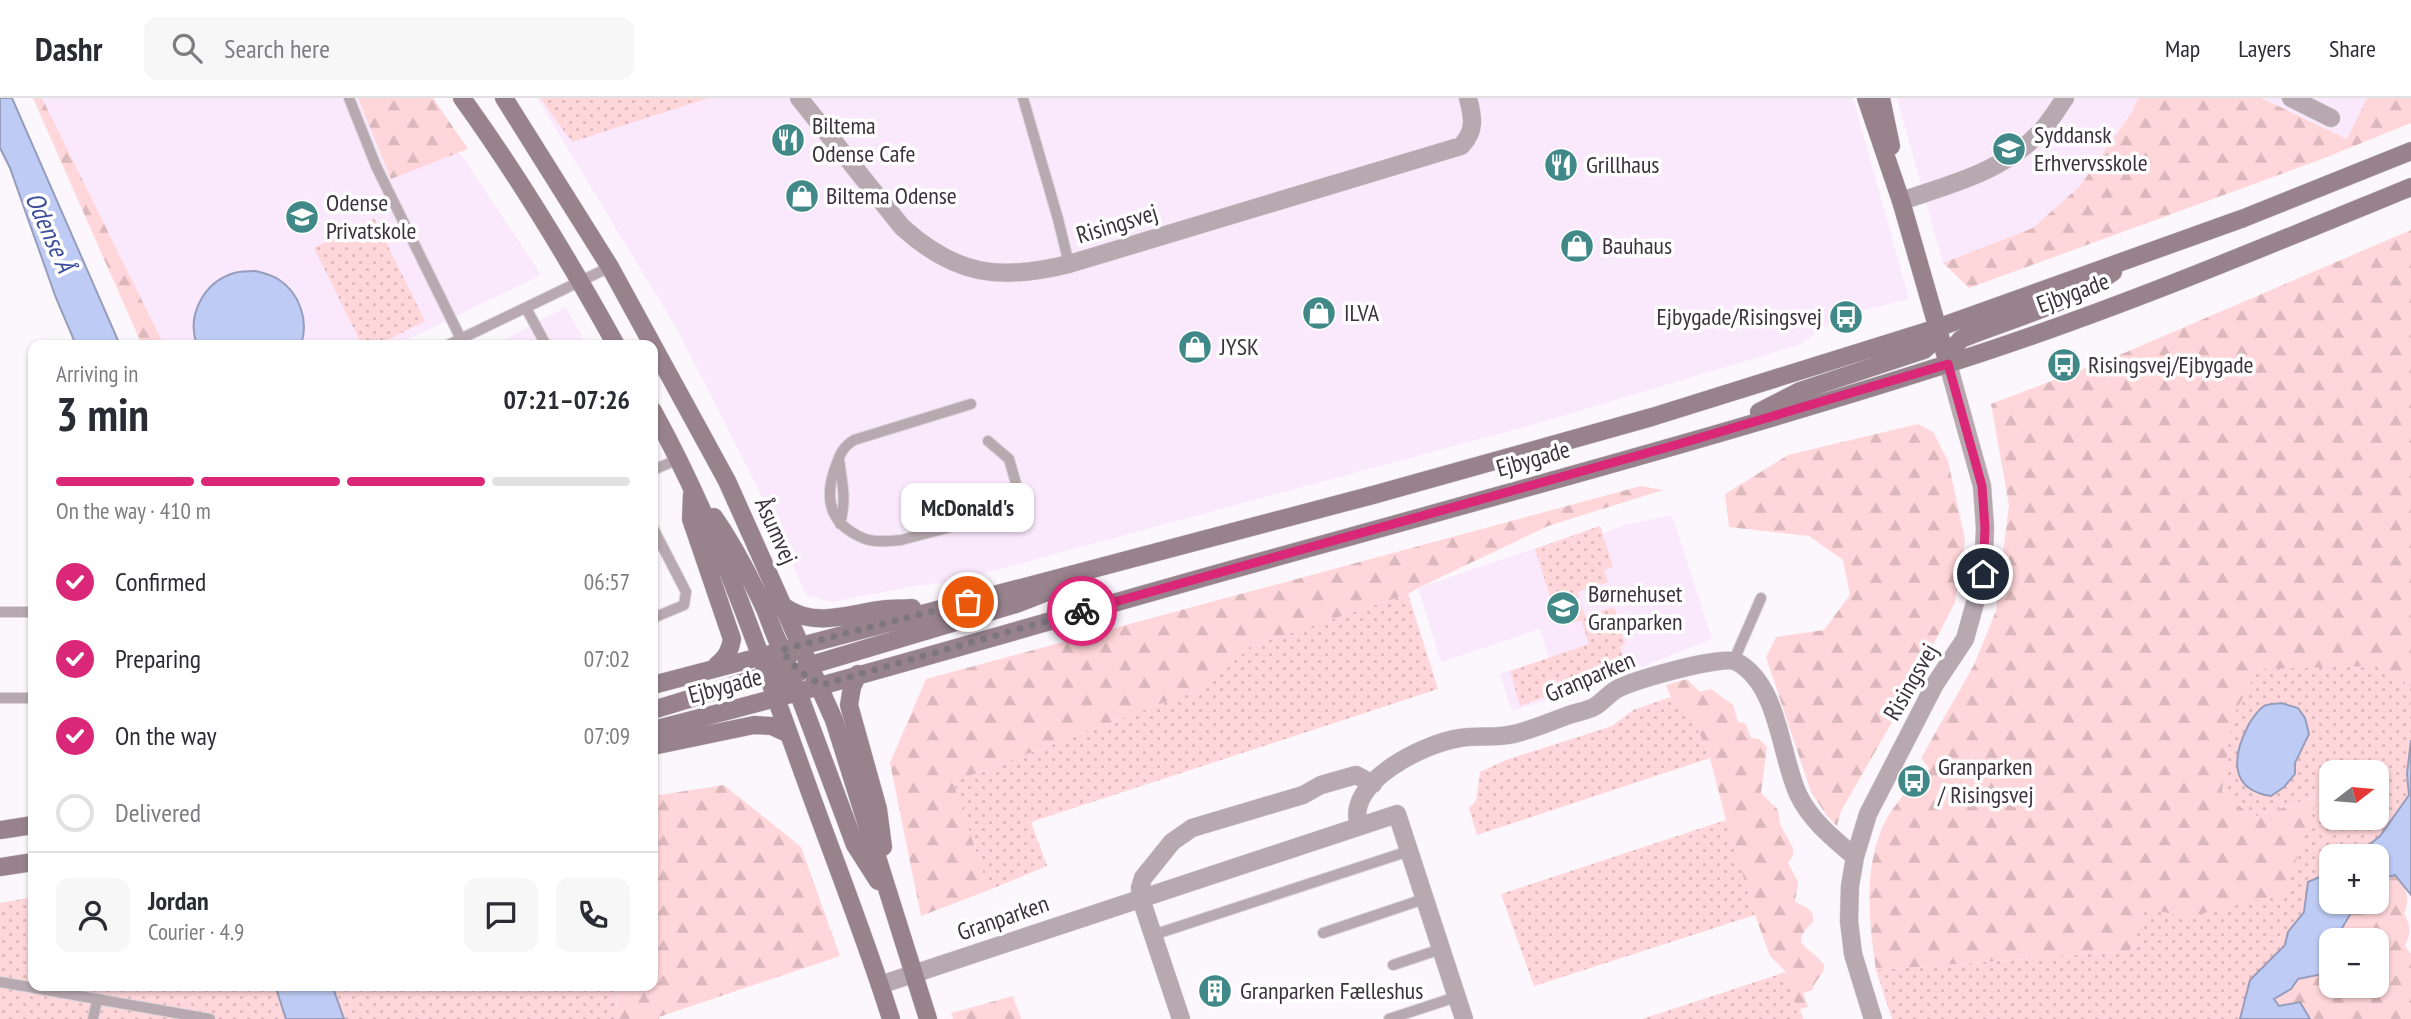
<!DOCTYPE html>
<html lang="en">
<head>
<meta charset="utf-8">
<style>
  :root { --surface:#fff; --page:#f7f7f7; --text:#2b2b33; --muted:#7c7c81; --line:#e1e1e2; --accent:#db2777 }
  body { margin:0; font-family:"PT Sans Narrow",sans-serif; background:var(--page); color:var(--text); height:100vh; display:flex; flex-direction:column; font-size:26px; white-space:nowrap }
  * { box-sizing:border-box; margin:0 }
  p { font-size:23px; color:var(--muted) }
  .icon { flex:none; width:38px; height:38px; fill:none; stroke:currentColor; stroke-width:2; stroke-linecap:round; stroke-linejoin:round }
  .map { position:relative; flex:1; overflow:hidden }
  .panel { position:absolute; left:28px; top:242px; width:630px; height:651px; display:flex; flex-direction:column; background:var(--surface); border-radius:14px; box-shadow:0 2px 5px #0004 }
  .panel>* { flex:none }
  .needle { width:46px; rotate:74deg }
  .tools { position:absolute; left:2319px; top:662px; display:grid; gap:14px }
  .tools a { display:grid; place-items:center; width:70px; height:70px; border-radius:14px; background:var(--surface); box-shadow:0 2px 5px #0004; font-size:35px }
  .pin { position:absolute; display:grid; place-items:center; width:60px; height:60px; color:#fff; margin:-30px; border:4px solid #fff; border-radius:50%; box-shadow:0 2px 7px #0007 }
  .courier { position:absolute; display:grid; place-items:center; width:70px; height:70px; margin:-35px; border:5px solid #db2777; border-radius:50%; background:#fff; color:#222; box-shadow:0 2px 9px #0007 }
  .bubble { position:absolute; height:49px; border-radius:14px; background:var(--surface); box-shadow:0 2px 5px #0004; font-size:23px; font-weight:600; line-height:49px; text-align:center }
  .head em { font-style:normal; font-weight:600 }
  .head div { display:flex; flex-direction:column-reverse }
  .head { display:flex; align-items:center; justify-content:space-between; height:119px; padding:0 28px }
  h1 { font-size:46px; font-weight:600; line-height:52px }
  .bar { display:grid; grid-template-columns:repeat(4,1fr); gap:10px 7px; align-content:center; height:84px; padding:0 28px }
  .bar i { height:9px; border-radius:5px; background:var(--line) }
  .bar .active { background:var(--accent) }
  .bar p { grid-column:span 4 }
  .line { display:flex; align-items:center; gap:18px; padding:0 28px; border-top:2px solid var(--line) }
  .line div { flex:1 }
  .round { display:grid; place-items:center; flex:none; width:74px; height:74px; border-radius:14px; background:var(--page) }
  ol { padding:0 28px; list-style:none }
  li { display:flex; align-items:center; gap:21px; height:77px }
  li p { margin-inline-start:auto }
  li .icon { padding:7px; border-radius:50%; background:var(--accent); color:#fff; stroke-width:4 }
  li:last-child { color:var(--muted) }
  li i { width:38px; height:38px; border:4px solid var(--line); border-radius:50% }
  header { display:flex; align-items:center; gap:42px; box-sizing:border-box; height:98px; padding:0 35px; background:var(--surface); border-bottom:2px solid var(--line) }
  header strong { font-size:33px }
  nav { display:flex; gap:38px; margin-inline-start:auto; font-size:24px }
  .search { width:490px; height:63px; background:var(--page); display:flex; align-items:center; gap:18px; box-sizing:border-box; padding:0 24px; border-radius:14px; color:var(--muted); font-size:26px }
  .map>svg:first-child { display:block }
  .built { fill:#fae8fc }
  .green { fill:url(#green-dots); fill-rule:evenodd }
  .forest { fill:url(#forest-firs) }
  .water { fill:#becbf4; stroke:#979dbd; stroke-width:2 }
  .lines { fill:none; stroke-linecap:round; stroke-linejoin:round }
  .lane-casing { stroke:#d9d4da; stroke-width:12 }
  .street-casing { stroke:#d9d4da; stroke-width:19 }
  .secondary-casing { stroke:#d9d4da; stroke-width:19 }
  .lane { stroke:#b8a9b0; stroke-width:10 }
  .street { stroke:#b8a9b0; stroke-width:18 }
  .secondary { stroke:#98838d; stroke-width:18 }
  .done { stroke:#7f7780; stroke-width:7; stroke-dasharray:0 12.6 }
  .route { stroke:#db2777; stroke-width:9 }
  .labels { text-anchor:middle; stroke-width:7; stroke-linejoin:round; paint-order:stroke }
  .poi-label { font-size:24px; fill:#3c323d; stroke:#fff; text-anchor:start }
  .street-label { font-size:24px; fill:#3c323d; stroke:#fff }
  .water-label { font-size:26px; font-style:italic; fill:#3d4e9d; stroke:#fff }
</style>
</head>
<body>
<header>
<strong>Dashr</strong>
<div class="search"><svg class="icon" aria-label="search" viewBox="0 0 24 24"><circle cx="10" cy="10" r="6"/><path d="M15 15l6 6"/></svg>Search here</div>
<nav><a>Map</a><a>Layers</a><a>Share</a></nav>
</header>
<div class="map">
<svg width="2411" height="921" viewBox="0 0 2411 921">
  <defs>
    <pattern id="green-dots" width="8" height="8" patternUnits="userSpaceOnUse" patternTransform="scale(1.75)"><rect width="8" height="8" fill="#ffd6d9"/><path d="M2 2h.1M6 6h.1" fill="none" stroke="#dbb8bb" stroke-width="1.8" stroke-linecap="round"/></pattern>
    <pattern id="forest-firs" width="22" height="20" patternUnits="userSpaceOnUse" patternTransform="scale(1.75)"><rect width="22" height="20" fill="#ffd6d9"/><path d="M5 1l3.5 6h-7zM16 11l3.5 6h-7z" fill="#dbb8bb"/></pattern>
  </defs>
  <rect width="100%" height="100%" fill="#fcf7fd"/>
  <!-- built -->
  <path class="built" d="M42,0H415L464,61L541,177L397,247H164Z
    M537,0H1853L1909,201L1841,218L1799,247L1532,327L951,484L914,488L831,504L806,497L773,420L677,231Z
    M1897,0H2138L2132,14L2080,88L2033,130L1943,165Z
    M2261,0H2367L2347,41Z
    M566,209L586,247H494Z
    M1672,417L1712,541L1603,584L1512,613L1500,576L1549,560L1540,531L1441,564L1418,490L1600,428L1603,435L1625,427Z"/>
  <!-- green -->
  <path class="green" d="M540,0H709L572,44Z
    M374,120L425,223L377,247H362L314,150Z
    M1600,428L1613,469L1604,472L1608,484L1578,494L1579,500H1577L1575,497L1556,504L1560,515L1579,510L1581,506L1585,518L1614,509L1625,546L1620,548L1623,559L1610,563L1613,573L1520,608L1510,573L1589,546L1581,522L1564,527L1556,517L1535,451Z
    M1408,496L1438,591L1031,724L1047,768L989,792L953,684L1131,617L1141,611L1144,612L1205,589L1251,548Z
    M2377,568L2411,588V642L2407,676L2409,697L2380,738L2355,758H2331V774L2308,784L2304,814L2289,834L2285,846L2250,882L2240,921H1892L1876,872L2130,853L2144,810L2188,819L2318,698L2254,719L2222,695L2231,620L2258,570ZM2281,605L2298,610L2309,636L2295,665L2271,698L2256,696L2247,689L2265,608ZM2331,674H2376V719H2331Z
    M1671,599L1692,618L1710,660L1477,737L1469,710L1476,703L1480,674L1506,662L1612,628L1633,612Z
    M1726,722L1755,817L1534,888L1501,796Z
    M33,799V887H275L286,921H0V805Z
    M1786,874L1799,921H1642Z
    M332,887H617L616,921H344Z"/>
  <!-- forest -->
  <path class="forest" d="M33,0H42L164,247H142Z
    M358,0H433L468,51L391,81Z
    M2138,0H2261L2347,41L2367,0H2411V25L2322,61L1969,190L1943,165L2033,130L2080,88L2132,14Z
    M2411,132V588L2376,568L2258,571L2232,620L2222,695L2254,719L2319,698L2284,796L2187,819L2144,810L2130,853L1876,872C1869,822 1862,767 1887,720C1892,711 1900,702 1906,693L1917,695L1929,670L1921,660L1974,567L1996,513L2009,407L1991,306L2117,258Z
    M1918,326L1933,334L1948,363L1965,442L1955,504L1907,598L1841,713L1837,728L1827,718L1811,694L1766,559L1776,539L1824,532L1850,497L1843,462L1809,438L1729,429L1725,396L1788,357Z
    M1641,388L1663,392L1548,428L1418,490L1408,496L1251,548L1205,589L953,684L989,792L921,818L890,665L926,581Z
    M1687,581L1700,594L1711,591L1733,607L1738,624L1745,625L1751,640L1759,641L1767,649L1761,695L1778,712L1780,726L1793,750V757L1788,765L1798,784L1795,804C1805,809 1815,811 1813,824C1786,849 1811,847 1824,867C1825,878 1813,882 1813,892L1803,895L1808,909L1800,911L1803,921H1799L1786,874L1770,858L1755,817L1726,722L1710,660L1692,618L1671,599L1666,587Z
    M724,687L801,749L840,858L659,919V921H616L617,887H653V698Z
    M2395,776C2406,790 2411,799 2404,815C2411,829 2411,834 2405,848L2411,856V921H2310L2300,904L2279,908L2274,901L2291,891L2298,881L2323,876L2324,868L2329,862L2331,887H2376V842H2335L2358,803H2376L2377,782Z
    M1013,898L1021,921H953L951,915Z"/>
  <!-- water -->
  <path class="water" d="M0,0H12L120,247H76L56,200L10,70L0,50Z
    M256,173C263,175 272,177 278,181C300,195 309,223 301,247H197C186,217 204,184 234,175C241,173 249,173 256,173Z
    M2281,605L2298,610L2305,620L2309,636L2295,665V676L2284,689L2271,698C2230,692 2232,660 2247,630C2250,623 2258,612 2264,608C2268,606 2277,606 2281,605Z
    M2411,642V797L2395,777L2377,782L2376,758H2355L2380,738L2409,697L2407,676Z
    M2331,774V803H2358L2335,842H2331V862L2324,868L2323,876L2298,881L2291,891L2274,901L2279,908L2300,904L2310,921H2240L2250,882L2285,847L2288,834L2304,814L2308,784Z
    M275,887H332L344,921H286Z"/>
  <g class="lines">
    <!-- lane casing -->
    <g class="lane-casing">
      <path id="lane" d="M349,0L376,68L461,241
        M1023,0L1058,121L1069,166
        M526,210L546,247
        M448,247L610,169
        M971,306L854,342C841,350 839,359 834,373C824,404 832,427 863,440C873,445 890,443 901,442L1019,411L1021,403L1009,361L988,343
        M839,361C842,386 847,400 840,426
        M653,372L679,361
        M653,430L686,494L684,507L653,520
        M0,514H33
        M1734,562L1761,500
        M0,600H33
        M1323,835L1424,801
        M1153,837L1409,753
        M1393,867L1441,851
        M0,884L210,921
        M93,921L97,902
        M1389,921L1456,899"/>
    </g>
    <!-- street casing -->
    <g class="street-casing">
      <path id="street" d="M799,0L902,129C956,178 1000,183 1069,166L1461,48C1476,33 1473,19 1468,0
        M2291,0L2331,20
        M1901,103C1952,86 2005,73 2042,32C2051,22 2058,10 2065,0
        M1359,728C1344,684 1425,645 1460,640C1476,637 1493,640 1508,637C1528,634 1549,624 1569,617C1577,614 1586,613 1594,609C1603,604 1610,594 1619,590C1636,582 1723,556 1737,564C1779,587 1780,657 1798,696C1810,722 1834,741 1855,759
        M880,887L1397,716L1464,921
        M1181,921L1141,801L1140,790L1143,780L1172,744L1192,730L1303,697L1321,687L1356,677L1373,686
        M1873,921L1853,856L1849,823L1850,788L1855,759L1868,716L1935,586L1965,541L1983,476L1985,430L1982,388L1948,266"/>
    </g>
    <!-- secondary casing -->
    <g class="secondary-casing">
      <path id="secondary" d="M462,0C519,79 569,162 616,247
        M504,0L610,169L727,383L834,622L928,921
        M1866,0L1901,103L1948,266
        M1881,0L1891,48
        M1948,266L1951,253L1961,241C2011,221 2069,206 2113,174
        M653,313C718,431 761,559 807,686C835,764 866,841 891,921
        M1759,314L1800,293L1924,252L1933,244L1937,230
        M692,396L691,421L732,541C730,553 726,560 716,568
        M714,419C734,448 750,479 765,511C772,528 777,547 788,561
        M783,508C813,530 846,517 879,512C890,510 901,511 912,510
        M760,558L781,572L798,594L855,747L878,783
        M858,576L852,589L849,607L878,711L883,749
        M653,587L1373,397L1652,319L1937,230L2244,120L2411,53
        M776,600L790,580L811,567L1016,506L1055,491
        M653,612L777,574
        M653,632C856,581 1057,520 1259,464C1488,400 1718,339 1944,267C2103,217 2257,152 2411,89
        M653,648L754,627L772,628L789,636
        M0,732L33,727
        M0,769L33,764"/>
    </g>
    <!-- lane -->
    <use href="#lane" class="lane"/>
    <!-- street -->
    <use href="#street" class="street"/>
    <!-- secondary -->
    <use href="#secondary" class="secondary"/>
  </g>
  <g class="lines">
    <!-- done -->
    <path class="done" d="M968,504L781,552L799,573L821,587L1082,513"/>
    <!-- route -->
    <path class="route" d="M1082,513L1679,346L1948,266L1982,388L1985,430L1983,476"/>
  </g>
  <!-- icons -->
  <defs>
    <g id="restaurant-disc" transform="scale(1.75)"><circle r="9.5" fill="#418989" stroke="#fff"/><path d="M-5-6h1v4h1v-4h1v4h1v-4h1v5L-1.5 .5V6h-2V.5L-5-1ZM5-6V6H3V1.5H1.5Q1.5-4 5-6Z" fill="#fff"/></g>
    <g id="university-disc" transform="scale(1.75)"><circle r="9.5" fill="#418989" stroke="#fff"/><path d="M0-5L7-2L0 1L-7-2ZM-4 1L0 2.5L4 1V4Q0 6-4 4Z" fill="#fff"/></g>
    <g id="shop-disc" transform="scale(1.75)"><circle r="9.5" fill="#418989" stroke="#fff"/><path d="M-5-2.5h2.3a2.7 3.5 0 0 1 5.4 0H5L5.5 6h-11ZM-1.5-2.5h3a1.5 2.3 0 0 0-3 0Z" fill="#fff"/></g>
    <g id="school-disc" transform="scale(1.75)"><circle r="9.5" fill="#418989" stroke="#fff"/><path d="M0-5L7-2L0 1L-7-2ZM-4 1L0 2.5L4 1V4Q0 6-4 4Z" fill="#fff"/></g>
    <g id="bus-disc" transform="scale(1.75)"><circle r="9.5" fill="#418989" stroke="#fff"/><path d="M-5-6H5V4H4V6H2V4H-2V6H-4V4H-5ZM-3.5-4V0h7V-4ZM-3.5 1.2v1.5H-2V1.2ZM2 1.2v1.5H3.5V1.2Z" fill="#fff"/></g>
    <g id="building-disc" transform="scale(1.75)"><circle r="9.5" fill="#418989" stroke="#fff"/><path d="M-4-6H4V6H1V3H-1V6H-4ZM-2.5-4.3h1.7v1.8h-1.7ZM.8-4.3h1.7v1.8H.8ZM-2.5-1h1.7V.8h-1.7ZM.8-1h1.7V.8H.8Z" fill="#fff"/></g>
  </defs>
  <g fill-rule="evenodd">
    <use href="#restaurant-disc" x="788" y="42"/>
    <use href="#university-disc" x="2009" y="51"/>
    <use href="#restaurant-disc" x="1561" y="67"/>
    <use href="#shop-disc" x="802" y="98"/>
    <use href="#school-disc" x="302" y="119"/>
    <use href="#shop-disc" x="1577" y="148"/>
    <use href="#shop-disc" x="1319" y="215"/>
    <use href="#bus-disc" x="1846" y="219"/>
    <use href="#shop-disc" x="1195" y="249"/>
    <use href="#bus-disc" x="2064" y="267"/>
    <use href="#school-disc" x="1563" y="510"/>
    <use href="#bus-disc" x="1914" y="683"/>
    <use href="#building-disc" x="1215" y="893"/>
  </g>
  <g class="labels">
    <!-- poi labels -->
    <g class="poi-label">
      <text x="812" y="36">Biltema<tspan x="812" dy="28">Odense Cafe</tspan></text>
      <text x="2034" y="45">Syddansk<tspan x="2034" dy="28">Erhvervsskole</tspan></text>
      <text x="1586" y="75">Grillhaus</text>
      <text x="826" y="106">Biltema Odense</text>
      <text x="326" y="113">Odense<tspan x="326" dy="28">Privatskole</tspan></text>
      <text x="1602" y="156">Bauhaus</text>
      <text x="1344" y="223">ILVA</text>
      <text x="1822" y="227" text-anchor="end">Ejbygade/Risingsvej</text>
      <text x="1220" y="257">JYSK</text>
      <text x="2088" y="275">Risingsvej/Ejbygade</text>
      <text x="1588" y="504">Børnehuset<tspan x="1588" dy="28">Granparken</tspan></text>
      <text x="1938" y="677">Granparken<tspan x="1938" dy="28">/ Risingsvej</tspan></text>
      <text x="1240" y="901">Granparken Fælleshus</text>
    </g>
    <!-- street labels -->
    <g class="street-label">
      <text transform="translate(1117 126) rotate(-17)" y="8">Risingsvej</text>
      <text transform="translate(2073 195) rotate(-20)" y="8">Ejbygade</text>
      <text transform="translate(1533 361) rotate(-16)" y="8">Ejbygade</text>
      <text transform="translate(776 433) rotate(66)" y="8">Åsumvej</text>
      <text transform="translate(1590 579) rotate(-23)" y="8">Granparken</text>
      <text transform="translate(1911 584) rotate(-60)" y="8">Risingsvej</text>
      <text transform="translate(725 588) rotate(-15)" y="8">Ejbygade</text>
      <text transform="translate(1003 820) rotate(-19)" y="8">Granparken</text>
    </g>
    <!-- water labels -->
    <g class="water-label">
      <text transform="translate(50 134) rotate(66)" y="9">Odense Å</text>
    </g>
  </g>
</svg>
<div class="tools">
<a><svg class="needle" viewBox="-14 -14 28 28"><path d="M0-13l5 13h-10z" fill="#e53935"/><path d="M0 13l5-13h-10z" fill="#7c7c81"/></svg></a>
<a>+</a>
<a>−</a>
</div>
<div class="pin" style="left:968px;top:504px;background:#ea580c"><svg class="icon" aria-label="bag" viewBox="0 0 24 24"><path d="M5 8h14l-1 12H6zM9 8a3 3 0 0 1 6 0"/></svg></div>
<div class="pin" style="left:1983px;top:476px;background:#1f2937"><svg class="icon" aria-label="home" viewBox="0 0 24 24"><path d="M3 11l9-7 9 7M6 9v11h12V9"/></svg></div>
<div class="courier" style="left:1082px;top:513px"><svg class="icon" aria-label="bike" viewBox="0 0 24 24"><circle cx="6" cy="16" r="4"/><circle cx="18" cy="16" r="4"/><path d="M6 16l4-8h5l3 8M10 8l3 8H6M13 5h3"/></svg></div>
<div class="bubble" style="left:901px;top:385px;width:133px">McDonald's</div>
<section class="panel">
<div class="head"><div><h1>3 min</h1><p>Arriving in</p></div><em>07:21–07:26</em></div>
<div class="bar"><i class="active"></i><i class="active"></i><i class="active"></i><i></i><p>On the way · 410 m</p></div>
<ol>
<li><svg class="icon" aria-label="check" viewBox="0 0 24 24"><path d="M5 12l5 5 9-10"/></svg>Confirmed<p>06:57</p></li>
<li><svg class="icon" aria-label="check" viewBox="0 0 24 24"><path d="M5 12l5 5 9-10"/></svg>Preparing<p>07:02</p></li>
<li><svg class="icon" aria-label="check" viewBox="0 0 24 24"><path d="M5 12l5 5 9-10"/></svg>On the way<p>07:09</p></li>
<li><i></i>Delivered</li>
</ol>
<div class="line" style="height:126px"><a class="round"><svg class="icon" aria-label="person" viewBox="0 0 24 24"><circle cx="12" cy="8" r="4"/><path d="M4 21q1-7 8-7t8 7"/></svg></a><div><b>Jordan</b><p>Courier · 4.9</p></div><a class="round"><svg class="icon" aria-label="chat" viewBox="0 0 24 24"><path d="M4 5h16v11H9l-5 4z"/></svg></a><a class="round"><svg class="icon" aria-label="phone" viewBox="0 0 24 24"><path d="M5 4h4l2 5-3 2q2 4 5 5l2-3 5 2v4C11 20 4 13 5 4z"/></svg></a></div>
</section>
</div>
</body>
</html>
